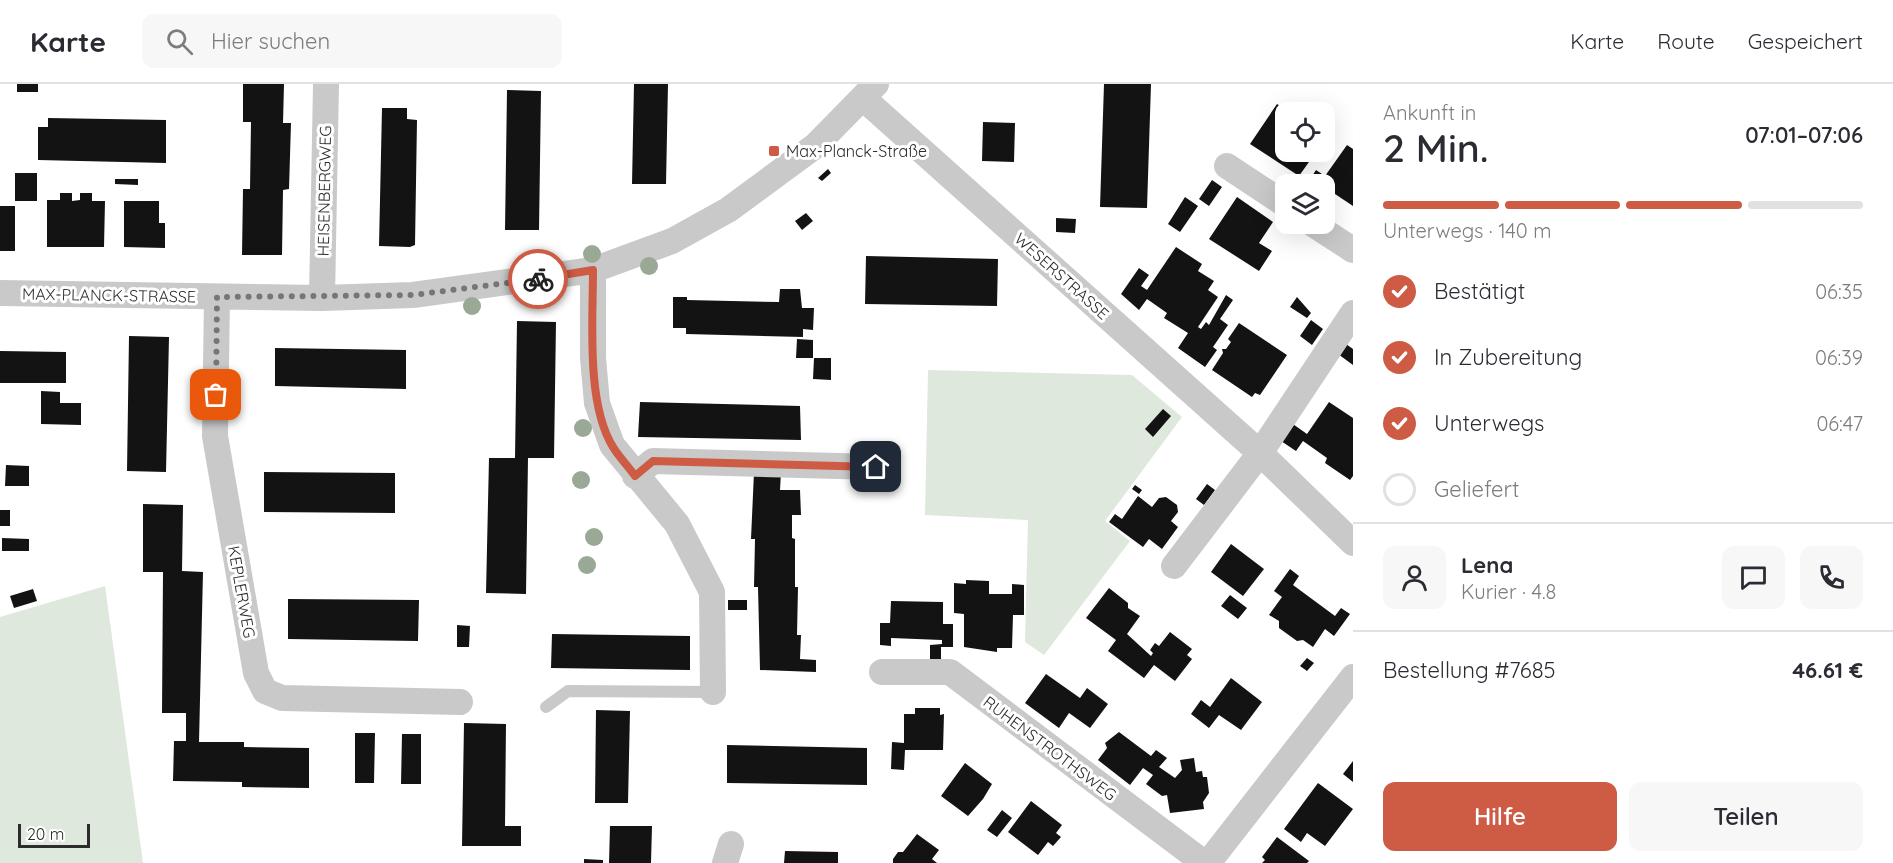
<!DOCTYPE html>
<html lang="de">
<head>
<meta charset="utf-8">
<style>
  :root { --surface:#fff; --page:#f7f7f7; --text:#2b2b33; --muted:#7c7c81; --line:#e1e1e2; --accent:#ce5b44 }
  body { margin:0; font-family:Quicksand,sans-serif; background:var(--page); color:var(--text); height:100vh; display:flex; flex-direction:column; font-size:22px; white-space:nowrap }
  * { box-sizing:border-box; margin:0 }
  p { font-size:20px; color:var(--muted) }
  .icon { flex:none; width:33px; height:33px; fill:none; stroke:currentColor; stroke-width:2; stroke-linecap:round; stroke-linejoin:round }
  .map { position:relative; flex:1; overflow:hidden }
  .sheet { display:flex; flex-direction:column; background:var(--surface); width:540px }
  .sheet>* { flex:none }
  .controls { position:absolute; left:1275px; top:18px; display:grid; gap:12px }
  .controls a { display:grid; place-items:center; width:60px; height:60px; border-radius:12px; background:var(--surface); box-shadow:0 6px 24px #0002; font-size:30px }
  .scale { position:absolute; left:18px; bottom:15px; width:72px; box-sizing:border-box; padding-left:6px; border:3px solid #2c2c2c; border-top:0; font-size:16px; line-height:21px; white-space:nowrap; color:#2c2c2c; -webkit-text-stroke:4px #fff; paint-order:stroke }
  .pin { position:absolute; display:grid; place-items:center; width:51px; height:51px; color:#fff; margin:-26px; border-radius:12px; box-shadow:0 3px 9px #0006 }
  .courier { position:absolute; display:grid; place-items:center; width:60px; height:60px; margin:-30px; border:4px solid #ce5b44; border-radius:50%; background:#fff; color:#222; box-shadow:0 2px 8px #0007 }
  .summary em { font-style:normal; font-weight:600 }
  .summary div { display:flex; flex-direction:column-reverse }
  .summary { display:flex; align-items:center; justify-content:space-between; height:102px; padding:0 30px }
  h1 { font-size:39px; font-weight:600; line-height:45px }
  .bar { display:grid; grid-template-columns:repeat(4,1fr); gap:9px 6px; align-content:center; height:72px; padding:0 30px }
  .bar i { height:8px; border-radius:4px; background:var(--line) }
  .bar .active { background:var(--accent) }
  .bar p { grid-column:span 4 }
  .line { display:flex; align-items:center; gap:15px; padding:0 30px; border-top:2px solid var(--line) }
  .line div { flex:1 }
  .round { display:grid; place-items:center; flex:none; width:63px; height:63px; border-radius:12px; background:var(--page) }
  ol { padding:0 30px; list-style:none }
  li { display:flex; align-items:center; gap:18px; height:66px }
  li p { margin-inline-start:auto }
  li .icon { padding:6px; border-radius:50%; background:var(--accent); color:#fff; stroke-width:4 }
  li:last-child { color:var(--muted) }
  li i { width:33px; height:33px; border:3px solid var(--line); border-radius:50% }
  .action { display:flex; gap:12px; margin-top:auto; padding:12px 30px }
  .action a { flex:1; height:69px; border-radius:12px; background:var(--accent); color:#fff; font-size:24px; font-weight:600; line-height:69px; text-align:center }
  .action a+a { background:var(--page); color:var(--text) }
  header { display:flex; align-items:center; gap:36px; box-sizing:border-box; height:84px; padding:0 30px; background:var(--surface); border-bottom:2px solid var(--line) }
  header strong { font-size:28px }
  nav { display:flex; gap:33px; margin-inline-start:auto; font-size:21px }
  .search { width:420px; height:54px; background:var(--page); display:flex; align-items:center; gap:15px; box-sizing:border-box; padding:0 21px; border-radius:12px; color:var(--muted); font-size:22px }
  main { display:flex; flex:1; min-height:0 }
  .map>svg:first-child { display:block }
  .green { fill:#dfe8dc }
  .building { fill:#131313 }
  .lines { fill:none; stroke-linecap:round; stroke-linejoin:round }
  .lane { stroke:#c9c9c9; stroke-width:12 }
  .street { stroke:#c9c9c9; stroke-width:26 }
  .tree { fill:#9aa996 }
  .done { stroke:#767676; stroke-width:6; stroke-dasharray:0 10.8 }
  .route { stroke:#ce5b44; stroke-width:8 }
  .poi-dot { fill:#ce5b44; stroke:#fff; stroke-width:2 }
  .labels { text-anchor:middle; stroke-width:6; stroke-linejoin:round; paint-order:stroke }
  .poi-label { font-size:16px; fill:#2c2c2c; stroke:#fff; text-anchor:start }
  .street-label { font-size:16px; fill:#2c2c2c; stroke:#fff }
</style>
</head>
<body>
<header>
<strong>Karte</strong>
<div class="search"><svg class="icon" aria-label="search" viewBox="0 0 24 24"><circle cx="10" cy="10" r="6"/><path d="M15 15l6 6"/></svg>Hier suchen</div>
<nav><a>Karte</a><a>Route</a><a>Gespeichert</a></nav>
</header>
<main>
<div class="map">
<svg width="1353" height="779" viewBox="0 0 1353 779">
  <rect width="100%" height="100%" fill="#fff"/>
  <!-- green -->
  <path class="green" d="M928,286L1132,291L1182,333L1105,437L1130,457L1044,571L1025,558L1028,436L925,431Z
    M105,502L143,779H0V533Z"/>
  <!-- building -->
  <path class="building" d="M17,0H38V8H17Z
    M243,0H284L283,39H291L289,105L283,106L282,171H242L243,105H250L251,38H243Z
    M634,0H668L666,100H632Z
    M1104,0H1151L1147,124L1100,123Z
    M507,6L541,7L539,146H505Z
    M1277,20L1289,28H1286V68H1316L1299,92L1250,60Z
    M382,24H407V35L417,36L415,161L410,163L379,162Z
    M48,34L166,36V79L38,76V43H48Z
    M983,38L1015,39L1014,78L982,77Z
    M1347,61L1353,65V122L1329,106L1324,112V100H1307L1316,86L1325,92Z
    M828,85L831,89L822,97L818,94Z
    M15,89H37V117H15Z
    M115,95H138V101L115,100Z
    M1212,96L1222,103L1209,122L1199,115Z
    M60,109H72V117L80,116V109H92V117H105L104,163H47V116H60Z
    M1185,113L1198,122L1180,148L1168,140Z
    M1237,113L1273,138L1259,159L1272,167L1259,187L1209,155Z
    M124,117H159V139H165V164L124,163Z
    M0,122H15V167H0Z
    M806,129L813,137L802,146L795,137Z
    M1056,134L1076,135L1075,149L1056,148Z
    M1176,163L1202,180L1198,187L1214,197L1208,206L1218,213L1198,243L1201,245L1206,238L1209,241L1226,211L1233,216L1220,235L1228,241L1213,263L1217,266L1205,283L1178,264L1188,249L1164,234L1167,229L1147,215L1139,226L1121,210L1139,184L1149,191L1141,202L1147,206Z
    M866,172L998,175L997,222L865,220Z
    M780,205H800L802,224H814L813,246L803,245V253L686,250V244H673V213H687V216L779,218Z
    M1297,213L1311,229L1307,234L1290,223Z
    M1311,236L1323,245L1312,261L1300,252Z
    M517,237L556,238L554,374H528L526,510L486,509L489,374H515Z
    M1239,239L1287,271L1260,311L1255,309L1252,313L1212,286L1223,269L1222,265H1226L1231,258L1228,255Z
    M129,252L169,253L166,388L127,387Z
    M797,255L813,256V274H796Z
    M1346,260L1353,265V281L1338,270Z
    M275,264L406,266V305L275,302Z
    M0,267L66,268V299H0Z
    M814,274H831V296L813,295Z
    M41,307L60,308V319H81V341L41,340Z
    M640,318L800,322L801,356L638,353Z
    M1329,318L1353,334V392L1350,396L1325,379L1327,374L1303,357L1296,367L1278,355L1290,338L1307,350Z
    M1163,325L1171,332L1153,353L1145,345Z
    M6,381L29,382V402H5Z
    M264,388L395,389V429L264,428Z
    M754,388H781L780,406H800L801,431H792V454L795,455V503H798L797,551H801L800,575L816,576V588L760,586L758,503H754L755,455H751Z
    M1207,400L1215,406L1204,421L1196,415Z
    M1135,401L1142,406L1139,410L1132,405Z
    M1138,412L1152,423L1159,414L1166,413L1177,421L1178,428L1171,437L1178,443L1162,465L1149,455L1143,463L1109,438L1115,430L1122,435Z
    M143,420L183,421L182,487L203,488L199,658H244V663L309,664V704L242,703V698L173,697L174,657H186V629H162L163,488H143Z
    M0,426H10V442H0Z
    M2,454L29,455V467H2Z
    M1231,460L1264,485L1243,512L1211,488Z
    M1290,485L1299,492L1293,501L1335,532L1341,524L1350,530L1334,552L1325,545L1313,563L1303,556L1297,557L1279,544V537L1269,531L1282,513L1274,507Z
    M966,496L989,497V510H1012V500L1024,501V531H1013L1012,564H997V568L964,563V530L954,529V499L966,500Z
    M1109,504L1128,519V524L1140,532L1127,550L1151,572L1153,569L1150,566L1155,559L1159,562L1170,548L1192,565L1187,571L1192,575L1175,597L1154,581L1144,594L1108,567L1116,556L1086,534Z
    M33,505L37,517L14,524L10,512Z
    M1230,511L1247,524L1238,535L1221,522Z
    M288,515L419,516L418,557L288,555Z
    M728,516H747V526H728Z
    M891,517L943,518V540H953V563H941V580H930V561L942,560V556L891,554V562L880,561V539H890Z
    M457,541L470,542L469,563H457Z
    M552,550L690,552V586L551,584Z
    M1307,574L1314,579L1307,587L1300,582Z
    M1046,590L1080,614L1087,604L1108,620L1090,644L1069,629L1059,644L1025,619Z
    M1231,594L1262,618L1241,646L1219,631L1209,644L1191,630L1201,616L1210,623Z
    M915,624H940V631L944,630L943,666H905L904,686L891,685L892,658L904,659V630H915Z
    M596,626L630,627L628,719H595Z
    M464,639L506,640L505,742H521V762H462Z
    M1119,648L1151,672L1156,666L1167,674L1159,683L1175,694L1182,686L1180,676L1194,674L1196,688L1202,687L1203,693H1207L1209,709L1203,718L1204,725L1170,729L1167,711L1162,712L1146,700L1153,691L1143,684L1130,701L1098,676L1107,664L1105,659Z
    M355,649H375L374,699H355Z
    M402,650H421V700H401Z
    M727,661L867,664V701L727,699Z
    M1353,677V698L1343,690Z
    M965,679L992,700L983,715L968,732L941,712Z
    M1318,699L1353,725L1325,762L1307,749L1301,758L1284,745Z
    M1031,717L1062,741L1056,749L1061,753L1053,762L1048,758L1038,771L1008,748Z
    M1002,726L1012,734L997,753L987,746Z
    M610,742H652L651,779H609Z
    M917,750L939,766L932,775L937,779H893V775L898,768H903Z
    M1277,753L1309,777L1307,779H1262L1265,776L1262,773Z
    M785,767L838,768V779H784Z
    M584,775L603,776V779H584Z"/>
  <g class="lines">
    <!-- lane -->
    <path class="lane" d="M546,623L568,607L713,608"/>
    <!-- street -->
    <path class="street" d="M864,15L1260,369L1353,459
      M1227,82L1286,121
      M1313,140L1353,166
      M593,186V274L597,319L612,361L677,440L712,508L713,608
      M0,209L322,214L413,211L593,186L672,157L728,126L815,62L876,0
      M217,213L215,352L256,589L265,607L282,614L460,618
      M322,214L326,0
      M635,392L653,377L876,383
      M1174,482L1260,369L1353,229
      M882,588H950L1204,779
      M725,779L731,760
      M1208,779L1353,593"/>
  </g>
  <!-- trees -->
  <g class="tree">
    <circle cx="592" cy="170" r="9"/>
    <circle cx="649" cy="182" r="9"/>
    <circle cx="472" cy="222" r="9"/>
    <circle cx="583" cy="344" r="9"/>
    <circle cx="581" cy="396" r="9"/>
    <circle cx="594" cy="453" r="9"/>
    <circle cx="587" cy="481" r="9"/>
  </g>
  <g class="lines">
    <!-- done -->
    <path class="done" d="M216,311L217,213L413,211L538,195"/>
    <!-- route -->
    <path class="route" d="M538,195L593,186C593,236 586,320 613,363C619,373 628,382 635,392L653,377L876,383"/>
  </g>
  <!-- markers -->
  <rect class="poi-dot" x="768" y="61" width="12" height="12" rx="3"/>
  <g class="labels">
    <!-- poi labels -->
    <g class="poi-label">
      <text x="786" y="73">Max-Planck-Straße</text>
    </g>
    <!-- street labels -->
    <g class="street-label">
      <text transform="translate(324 107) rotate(-89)" y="6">HEISENBERGWEG</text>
      <text transform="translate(1062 192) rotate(42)" y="6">WESERSTRASSE</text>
      <text transform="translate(109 211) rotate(1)" y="6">MAX-PLANCK-STRASSE</text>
      <text transform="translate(242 508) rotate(80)" y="6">KEPLERWEG</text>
      <text transform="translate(1050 664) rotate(37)" y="6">RUHENSTROTHSWEG</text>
    </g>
  </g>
</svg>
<div class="controls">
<a><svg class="icon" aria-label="locate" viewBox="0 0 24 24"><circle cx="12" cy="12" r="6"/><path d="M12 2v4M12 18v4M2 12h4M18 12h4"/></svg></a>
<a><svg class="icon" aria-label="layers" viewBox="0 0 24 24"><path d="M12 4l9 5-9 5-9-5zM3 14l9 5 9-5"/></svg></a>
</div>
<div class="scale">20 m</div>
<div class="pin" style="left:216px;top:311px;background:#ea580c"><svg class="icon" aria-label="bag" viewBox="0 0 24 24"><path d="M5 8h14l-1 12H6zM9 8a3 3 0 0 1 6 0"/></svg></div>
<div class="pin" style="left:876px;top:383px;background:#1f2937"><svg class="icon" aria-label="home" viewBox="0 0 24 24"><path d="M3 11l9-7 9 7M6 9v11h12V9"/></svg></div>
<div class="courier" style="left:538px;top:195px"><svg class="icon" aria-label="bike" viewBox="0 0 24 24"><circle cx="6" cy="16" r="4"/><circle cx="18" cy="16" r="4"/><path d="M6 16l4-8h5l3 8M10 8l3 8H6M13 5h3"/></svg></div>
</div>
<section class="sheet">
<div class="summary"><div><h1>2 Min.</h1><p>Ankunft in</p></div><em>07:01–07:06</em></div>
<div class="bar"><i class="active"></i><i class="active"></i><i class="active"></i><i></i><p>Unterwegs · 140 m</p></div>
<ol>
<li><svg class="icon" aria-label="check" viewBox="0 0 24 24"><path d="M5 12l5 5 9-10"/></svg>Bestätigt<p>06:35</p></li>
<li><svg class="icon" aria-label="check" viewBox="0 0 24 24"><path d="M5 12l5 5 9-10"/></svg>In Zubereitung<p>06:39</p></li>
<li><svg class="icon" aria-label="check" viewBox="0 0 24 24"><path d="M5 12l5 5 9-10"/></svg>Unterwegs<p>06:47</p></li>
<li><i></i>Geliefert</li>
</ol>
<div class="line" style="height:108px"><a class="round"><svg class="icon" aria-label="person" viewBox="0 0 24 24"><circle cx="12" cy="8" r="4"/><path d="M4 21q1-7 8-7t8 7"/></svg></a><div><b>Lena</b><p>Kurier · 4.8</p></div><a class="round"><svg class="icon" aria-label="chat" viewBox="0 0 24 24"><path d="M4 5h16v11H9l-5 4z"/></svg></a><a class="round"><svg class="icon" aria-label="phone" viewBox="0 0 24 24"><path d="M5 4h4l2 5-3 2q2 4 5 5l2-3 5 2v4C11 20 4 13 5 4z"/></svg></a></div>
<div class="line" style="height:78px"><div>Bestellung #7685</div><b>46.61 €</b></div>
<div class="action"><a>Hilfe</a><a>Teilen</a></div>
</section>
</main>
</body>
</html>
